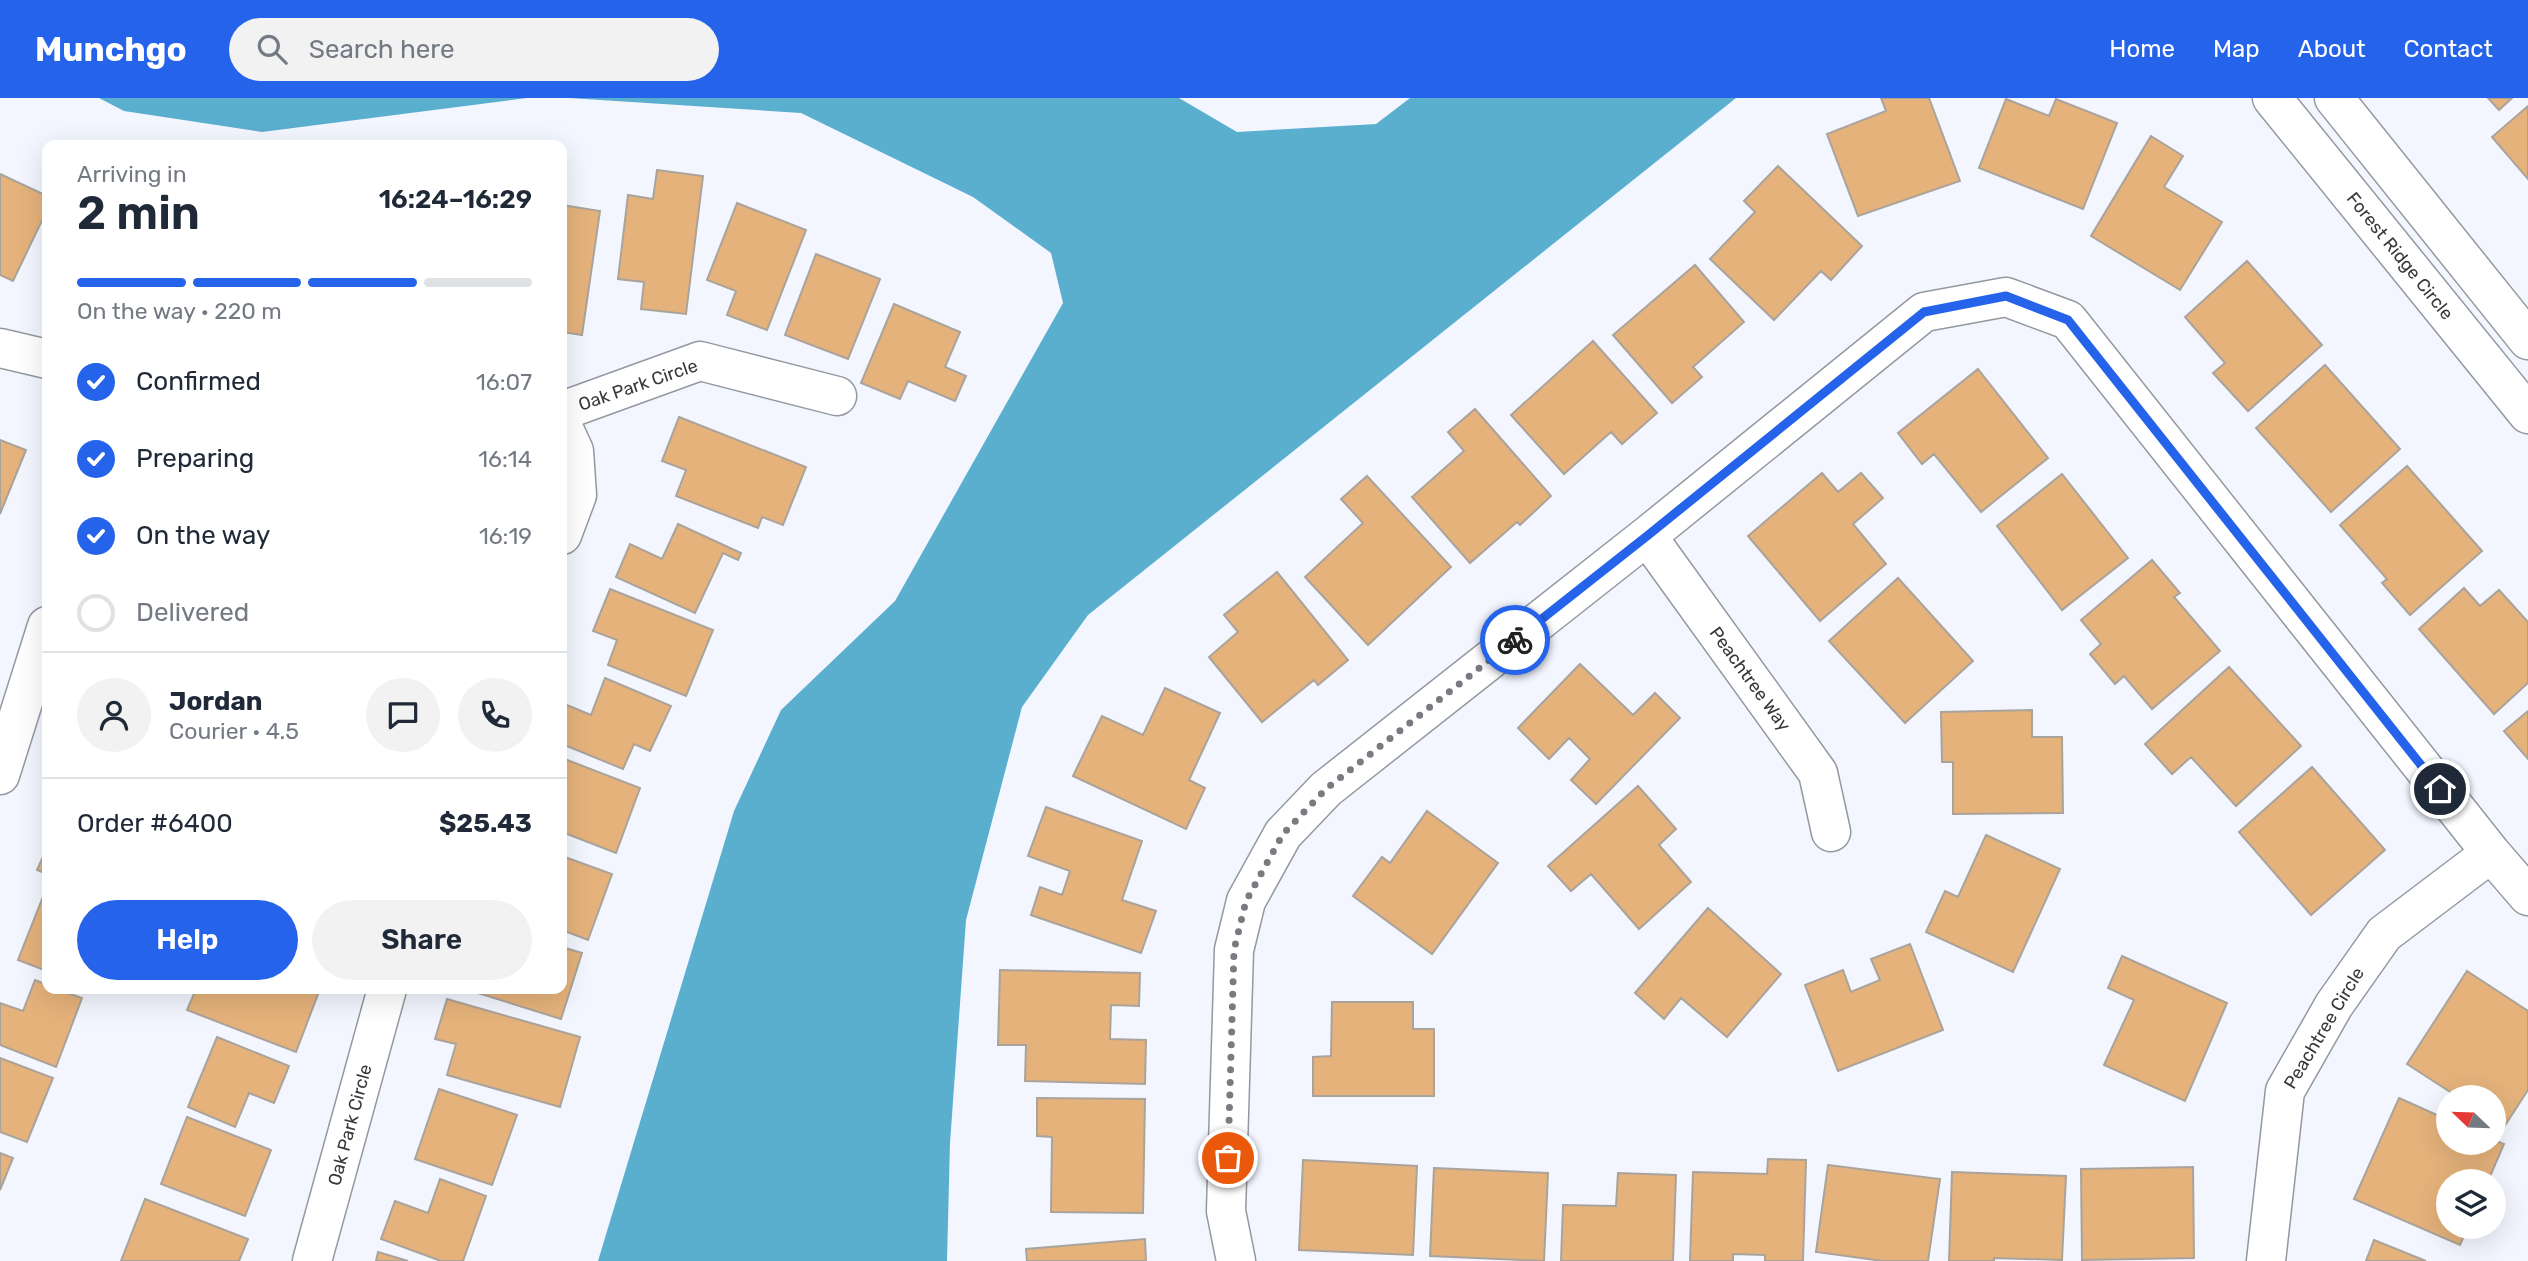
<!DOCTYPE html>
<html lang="en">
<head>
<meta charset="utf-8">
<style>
  :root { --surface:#fff; --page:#f2f2f3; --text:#1f2937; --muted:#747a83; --line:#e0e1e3; --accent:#2563eb }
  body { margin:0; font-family:Rubik,sans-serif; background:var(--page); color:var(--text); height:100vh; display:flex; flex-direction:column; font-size:26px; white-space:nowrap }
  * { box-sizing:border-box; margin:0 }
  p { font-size:23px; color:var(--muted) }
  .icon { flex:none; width:38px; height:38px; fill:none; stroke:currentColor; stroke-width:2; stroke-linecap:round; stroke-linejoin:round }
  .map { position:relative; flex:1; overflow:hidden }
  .details { position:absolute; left:42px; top:42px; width:525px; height:854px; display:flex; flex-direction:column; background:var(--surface); border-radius:14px; box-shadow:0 7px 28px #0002 }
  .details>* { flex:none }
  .needle { width:46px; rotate:293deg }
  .fabs { position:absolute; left:2436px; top:987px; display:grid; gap:14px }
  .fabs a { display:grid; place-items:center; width:70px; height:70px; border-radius:50%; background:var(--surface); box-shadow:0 7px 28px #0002; font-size:35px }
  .pin { position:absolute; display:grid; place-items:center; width:60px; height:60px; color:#fff; margin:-30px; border:4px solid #fff; border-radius:50%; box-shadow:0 2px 7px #0007 }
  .courier { position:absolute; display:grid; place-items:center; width:70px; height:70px; margin:-35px; border:5px solid #2563eb; border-radius:50%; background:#fff; color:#222; box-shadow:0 2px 9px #0007 }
  .head em { font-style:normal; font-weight:600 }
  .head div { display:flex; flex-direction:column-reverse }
  .head { display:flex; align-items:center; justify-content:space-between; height:119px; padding:0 35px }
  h1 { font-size:46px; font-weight:600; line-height:52px }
  .bar { display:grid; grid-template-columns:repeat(4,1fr); gap:10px 7px; align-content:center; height:84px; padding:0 35px }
  .bar i { height:9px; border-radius:5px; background:var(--line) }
  .bar .current { background:var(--accent) }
  .bar p { grid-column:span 4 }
  .line { display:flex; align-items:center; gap:18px; padding:0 35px; border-top:2px solid var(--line) }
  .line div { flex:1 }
  .round { display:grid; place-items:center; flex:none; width:74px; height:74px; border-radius:37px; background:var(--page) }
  ol { padding:0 35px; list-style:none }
  li { display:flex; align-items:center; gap:21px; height:77px }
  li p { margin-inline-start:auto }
  li .icon { padding:7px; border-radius:50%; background:var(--accent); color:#fff; stroke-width:4 }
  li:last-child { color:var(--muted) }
  li i { width:38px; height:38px; border:4px solid var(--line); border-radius:50% }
  .primary-button { display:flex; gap:14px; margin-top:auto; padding:14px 35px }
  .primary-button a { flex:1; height:80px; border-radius:42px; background:var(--accent); color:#fff; font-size:28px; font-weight:600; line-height:80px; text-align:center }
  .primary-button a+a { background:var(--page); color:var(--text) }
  header { display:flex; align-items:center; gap:42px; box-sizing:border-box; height:98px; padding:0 35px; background:var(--accent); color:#fff }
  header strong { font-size:33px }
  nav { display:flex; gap:38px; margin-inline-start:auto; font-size:24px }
  .search { width:490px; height:63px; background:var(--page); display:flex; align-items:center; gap:18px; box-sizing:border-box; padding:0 24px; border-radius:38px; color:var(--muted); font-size:26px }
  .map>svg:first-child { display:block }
  .water { fill:#5bafce }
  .building { fill:#e5b27b; stroke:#aaa39b; stroke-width:2 }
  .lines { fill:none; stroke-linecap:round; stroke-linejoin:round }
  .minor-casing { stroke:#9398a1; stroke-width:41 }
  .minor { stroke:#fff; stroke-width:38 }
  .done { stroke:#797b81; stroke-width:7; stroke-dasharray:0 12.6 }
  .route { stroke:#2563eb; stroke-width:9 }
  .labels { text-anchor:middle; stroke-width:5; stroke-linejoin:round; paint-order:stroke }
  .street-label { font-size:18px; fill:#38393d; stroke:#fff }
</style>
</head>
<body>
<header>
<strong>Munchgo</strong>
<div class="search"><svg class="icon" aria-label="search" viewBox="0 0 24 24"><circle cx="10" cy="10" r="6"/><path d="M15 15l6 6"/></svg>Search here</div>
<nav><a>Home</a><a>Map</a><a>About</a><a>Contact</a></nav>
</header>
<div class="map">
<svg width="2528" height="1163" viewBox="0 0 2528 1163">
  <rect width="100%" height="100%" fill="#f3f6ff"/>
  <!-- water -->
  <path class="water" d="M99,0H527L262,34L124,13Z
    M569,0H1179L1237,34L1376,26L1410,0H1736L1088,517L1022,609L966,822L950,1045L947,1163H598L734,713L781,612L895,503L1063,205L1051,155L973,99L801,15Z"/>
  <!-- building -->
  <path class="building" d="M1881,0H1929L1960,83L1858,118L1827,36L1886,13Z
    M2488,0H2512L2499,12Z
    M2006,1L2049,18L2056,1L2117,25L2083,111L1979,70Z
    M2528,8V81L2492,39Z
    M2151,38L2183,58L2164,89L2222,124L2180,192L2091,138Z
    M1778,68L1862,148L1831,182L1821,173L1774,222L1710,161L1755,114L1744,103Z
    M657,72L703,78L686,216L641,211L644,184L618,181L628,97L653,101Z
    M0,76L47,98V112L13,183L0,177Z
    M737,105L806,132L767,232L727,217L736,193L707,182Z
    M562,107L600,113L582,237L562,234Z
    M816,156L880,181L848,261L785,237Z
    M2247,163L2322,247L2248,313L2213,275L2225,265L2185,219Z
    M1695,167L1744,224L1693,269L1702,279L1672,305L1613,237Z
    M894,206L960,234L945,269L966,278L955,303L908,283L900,301L861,285Z
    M1593,243L1657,315L1622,346L1611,334L1564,376L1511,317Z
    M2325,267L2400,351L2331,414L2256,330Z
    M1978,271L2048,360L1981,414L1934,356L1922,366L1898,335Z
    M1475,311L1551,398L1520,427L1517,424L1470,465L1412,399L1464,353L1448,334Z
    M679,319L806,369L783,427L762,419L758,430L676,398L686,372L662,363Z
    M0,342L26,352L0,416Z
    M2407,368L2482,453L2410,517L2382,485L2387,481L2340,427Z
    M1822,375L1838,394L1861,375L1883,400L1853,426L1886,466L1820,523L1748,438Z
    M2062,376L2128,460L2062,512L1997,428Z
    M1367,378L1451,469L1368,547L1305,479L1363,425L1341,401Z
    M678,426L741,455L738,462L723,455L695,515L616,479L630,446L662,461Z
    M2152,462L2180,495L2174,499L2220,553L2152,611L2124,578L2115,586L2090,556L2101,546L2081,522Z
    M1277,474L1348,562L1318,587L1314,582L1262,624L1209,559L1238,534L1224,517Z
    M1898,480L1973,563L1905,625L1829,543Z
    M2464,490L2480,508L2499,492L2528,524V585L2494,616L2419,531Z
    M610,491L713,532L686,598L608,567L617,542L593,533Z
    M1580,566L1633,617L1655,595L1680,620L1596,706L1571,682L1590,661L1569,640L1549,661L1518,630Z
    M2229,569L2301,648L2236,708L2191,659L2172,676L2145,646Z
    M605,580L671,608L650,653L634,646L623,671L562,646V605L591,617Z
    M1165,590L1220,615L1189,682L1205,690L1186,731L1073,678L1102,618L1143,637Z
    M2032,612V639H2062L2063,715L1953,716V664H1942L1941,614Z
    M2528,613V661L2504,633Z
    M562,660L640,690L616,755L562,734Z
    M2312,669L2385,752L2311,817L2239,734Z
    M1638,688L1676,731L1659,747L1691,784L1639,831L1591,776L1571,793L1548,768Z
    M1046,709L1142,743L1122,802L1156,813L1141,855L1031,817L1040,789L1062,797L1070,773L1028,758Z
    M1427,713L1498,765L1432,856L1353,798L1382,759L1390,765Z
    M1986,737L2060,771L2013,874L1926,834L1945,793L1958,799Z
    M47,750V776L37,772Z
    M562,758L612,776L588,842L562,832Z
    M46,791L47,792V873L18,862Z
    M1708,810L1781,876L1727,939L1681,900L1664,921L1635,895Z
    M1910,846L1943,932L1838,973L1805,887L1843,872L1851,894L1880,882L1871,861Z
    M562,849L582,855L561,921L465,891H562Z
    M2122,858L2227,905L2185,1003L2104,967L2134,902L2108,890Z
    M1000,872L1140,875L1139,908L1111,907L1110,941L1146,942L1145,986L1025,983L1026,947H998Z
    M2467,873L2528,913V992L2504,1029L2494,1023V999H2458L2407,966Z
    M35,882L47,887V891H57L82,900L56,969L0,947V905L23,913Z
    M196,891H320L296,954L187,912Z
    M447,901L580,939L560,1009L447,977L456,946L435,941Z
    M1332,904H1413V931H1434V998H1313V959L1331,958Z
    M217,939L289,968L274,1005L249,995L235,1029L188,1009Z
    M0,960L53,980L27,1044L0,1034Z
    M439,991L517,1017L492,1087L415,1061Z
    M1037,1000L1145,1001L1143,1115L1051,1114L1052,1039L1037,1038Z
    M2399,1000L2448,1022V1045H2494V1042L2504,1046L2488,1083H2448V1129H2468L2460,1147L2354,1101Z
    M187,1019L271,1052L245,1118L161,1086Z
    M0,1055L13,1060L0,1092Z
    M1768,1061L1806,1062L1803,1163H1765V1157L1733,1156V1163H1690L1693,1074L1767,1076Z
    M1303,1062L1417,1068L1413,1157L1299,1152Z
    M1828,1067L1940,1081L1928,1163H1883L1816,1154Z
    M2193,1069L2194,1160L2082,1162L2081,1071Z
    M1434,1070L1548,1075L1544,1163L1430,1158Z
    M1952,1074L2066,1078L2062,1162L1994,1160V1163H1949Z
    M1618,1075L1676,1077L1673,1163H1561L1563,1107L1616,1108Z
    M440,1081L486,1098L463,1163H441L381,1141L395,1103L428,1115Z
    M145,1101L248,1141L239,1163H121Z
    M1145,1141L1146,1163H1027L1026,1151Z
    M2374,1142L2426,1163H2366Z
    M378,1154L408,1163H376Z"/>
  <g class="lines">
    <!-- minor casing -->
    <g class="minor-casing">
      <path id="minor" d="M2272,0L2528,316
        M2334,0L2528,242
        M0,250L47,261
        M562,313L700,263L837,298
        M562,327L574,353L577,397L562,437
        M1647,438L1818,675L1831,734
        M0,677L47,528
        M312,1163L387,891
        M1236,1163L1226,1113L1234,852L1246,803L1283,736L1326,691L1647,438L1924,214L2006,199L2068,222L2491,755L2528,798
        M2266,1163L2285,993L2334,907L2384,836L2491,755"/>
    </g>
    <!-- minor -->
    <use href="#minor" class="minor"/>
  </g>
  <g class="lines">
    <!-- done -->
    <path class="done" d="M1228,1060L1234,852L1246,803L1283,736L1326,691L1515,542"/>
    <!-- route -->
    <path class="route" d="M1515,542L1647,438L1924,214L2006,198L2068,222L2440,691"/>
  </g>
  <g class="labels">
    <!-- street labels -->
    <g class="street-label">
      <text transform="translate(2400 158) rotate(51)" y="6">Forest Ridge Circle</text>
      <text transform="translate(638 287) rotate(-19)" y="6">Oak Park Circle</text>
      <text transform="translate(1750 581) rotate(54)" y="6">Peachtree Way</text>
      <text transform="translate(2324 930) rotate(-59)" y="6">Peachtree Circle</text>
      <text transform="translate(350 1027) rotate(-75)" y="6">Oak Park Circle</text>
    </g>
  </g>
</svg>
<div class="fabs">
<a><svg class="needle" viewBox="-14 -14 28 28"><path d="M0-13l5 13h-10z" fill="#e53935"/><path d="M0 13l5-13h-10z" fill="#747a83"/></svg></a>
<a><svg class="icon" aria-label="layers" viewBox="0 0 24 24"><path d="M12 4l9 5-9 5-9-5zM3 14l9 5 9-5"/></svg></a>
</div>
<div class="pin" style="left:1228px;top:1060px;background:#ea580c"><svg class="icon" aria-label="bag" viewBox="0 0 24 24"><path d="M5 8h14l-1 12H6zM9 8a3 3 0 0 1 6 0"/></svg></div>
<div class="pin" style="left:2440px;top:691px;background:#1f2937"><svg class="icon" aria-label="home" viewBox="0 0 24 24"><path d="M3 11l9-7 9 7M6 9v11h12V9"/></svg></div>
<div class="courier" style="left:1515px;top:542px"><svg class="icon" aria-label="bike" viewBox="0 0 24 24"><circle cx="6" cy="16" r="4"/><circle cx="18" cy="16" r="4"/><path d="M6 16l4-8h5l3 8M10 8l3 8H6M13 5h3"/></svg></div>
<section class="details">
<div class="head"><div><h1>2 min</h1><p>Arriving in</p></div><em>16:24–16:29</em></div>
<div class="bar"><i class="current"></i><i class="current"></i><i class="current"></i><i></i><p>On the way · 220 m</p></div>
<ol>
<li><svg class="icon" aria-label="check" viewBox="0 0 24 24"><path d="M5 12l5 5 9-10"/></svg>Confirmed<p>16:07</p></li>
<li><svg class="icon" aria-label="check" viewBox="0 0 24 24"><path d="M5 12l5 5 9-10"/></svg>Preparing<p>16:14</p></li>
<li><svg class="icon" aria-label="check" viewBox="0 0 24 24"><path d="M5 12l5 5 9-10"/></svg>On the way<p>16:19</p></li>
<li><i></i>Delivered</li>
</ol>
<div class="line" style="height:126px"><a class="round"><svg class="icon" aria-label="person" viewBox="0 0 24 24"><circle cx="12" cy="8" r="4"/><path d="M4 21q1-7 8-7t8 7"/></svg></a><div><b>Jordan</b><p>Courier · 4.5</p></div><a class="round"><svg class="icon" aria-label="chat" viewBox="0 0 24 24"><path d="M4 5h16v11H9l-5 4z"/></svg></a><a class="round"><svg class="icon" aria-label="phone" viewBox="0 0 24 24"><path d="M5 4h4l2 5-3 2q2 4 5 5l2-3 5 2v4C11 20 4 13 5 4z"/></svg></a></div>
<div class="line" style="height:91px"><div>Order #6400</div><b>$25.43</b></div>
<div class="primary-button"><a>Help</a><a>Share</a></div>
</section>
</div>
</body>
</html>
